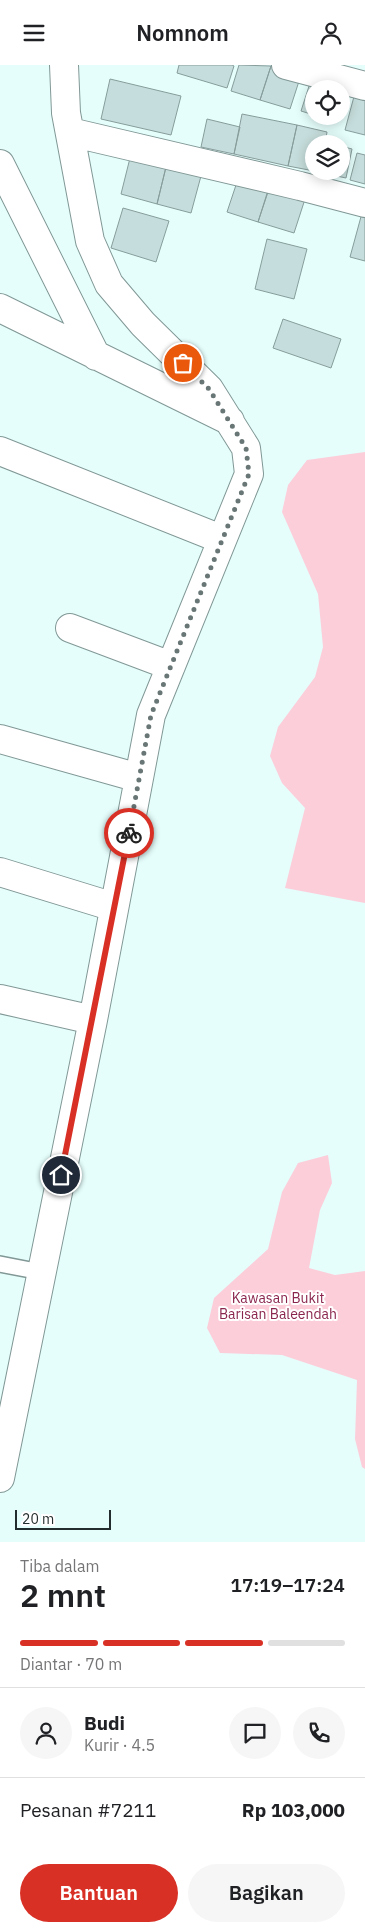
<!DOCTYPE html>
<html lang="id">
<head>
<meta charset="utf-8">
<style>
  :root { --surface:#fff; --page:#f6f6f6; --text:#202124; --muted:#757577; --line:#e0e0e0; --accent:#d93025 }
  body { margin:0; font-family:"IBM Plex Sans",sans-serif; background:var(--page); color:var(--text); height:100vh; display:flex; flex-direction:column; font-size:19px; white-space:nowrap }
  * { box-sizing:border-box; margin:0 }
  p { font-size:16px; color:var(--muted) }
  .icon { flex:none; width:28px; height:28px; fill:none; stroke:currentColor; stroke-width:2; stroke-linecap:round; stroke-linejoin:round }
  .map { position:relative; height:1477px; overflow:hidden }
  .drawer { display:flex; flex-direction:column; background:var(--surface); flex:1 }
  .drawer>* { flex:none }
  .tools { position:absolute; left:305px; top:15px; display:grid; gap:10px }
  .tools a { display:grid; place-items:center; width:45px; height:45px; border-radius:50%; background:var(--surface); box-shadow:0 2px 12px #0003; font-size:25px }
  .scale { position:absolute; left:15px; bottom:12px; width:96px; box-sizing:border-box; padding-left:5px; border:2px solid #242d2d; border-top:0; font-size:14px; line-height:18px; white-space:nowrap; color:#242d2d; -webkit-text-stroke:4px #fff; paint-order:stroke }
  .pin { position:absolute; display:grid; place-items:center; width:42px; height:42px; color:#fff; margin:-21px; border:2px solid #fff; border-radius:50%; box-shadow:0 1px 5px #0007 }
  .courier { position:absolute; display:grid; place-items:center; width:50px; height:50px; margin:-25px; border:4px solid #d93025; border-radius:50%; background:#fff; color:#222; box-shadow:0 1px 6px #0007 }
  .overview em { font-style:normal; font-weight:600 }
  .overview div { display:flex; flex-direction:column-reverse }
  .overview { display:flex; align-items:center; justify-content:space-between; height:85px; padding:0 20px }
  h1 { font-size:32px; font-weight:600; line-height:38px }
  .bar { display:grid; grid-template-columns:repeat(4,1fr); gap:8px 5px; align-content:center; height:60px; padding:0 20px }
  .bar i { height:6px; border-radius:4px; background:var(--line) }
  .bar .current { background:var(--accent) }
  .bar p { grid-column:span 4 }
  .line { display:flex; align-items:center; gap:12px; padding:0 20px; border-top:1px solid var(--line) }
  .line div { flex:1 }
  .round { display:grid; place-items:center; flex:none; width:52px; height:52px; border-radius:26px; background:var(--page) }
  .primary-button { display:flex; gap:10px; margin-top:auto; padding:10px 20px }
  .primary-button a { flex:1; height:58px; border-radius:30px; background:var(--accent); color:#fff; font-size:20px; font-weight:600; line-height:58px; text-align:center }
  .primary-button a+a { background:var(--page); color:var(--text) }
  header { display:flex; justify-content:space-between; align-items:center; height:65px; padding:0 20px; background:var(--surface); font-size:22px; font-weight:600 }
  .map>svg:first-child { display:block }
  .green { fill:#fcceda }
  .building { fill:#c5dddc; stroke:#879d9c }
  .lines { fill:none; stroke-linecap:round; stroke-linejoin:round }
  .lane-casing { stroke:#819896; stroke-width:18 }
  .street-casing { stroke:#819896; stroke-width:30 }
  .lane { stroke:#fff; stroke-width:15 }
  .street { stroke:#fff; stroke-width:28 }
  .done { stroke:#687675; stroke-width:5; stroke-dasharray:0 9 }
  .route { stroke:#d93025; stroke-width:6 }
  .labels { text-anchor:middle; stroke-width:4; stroke-linejoin:round; paint-order:stroke }
  .park-label { font-size:14px; fill:#8a254d; stroke:#fff }
</style>
</head>
<body>
<header><svg class="icon" aria-label="menu" viewBox="0 0 24 24"><path d="M4 6h16M4 12h16M4 18h16"/></svg>Nomnom<svg class="icon" aria-label="person" viewBox="0 0 24 24"><circle cx="12" cy="8" r="4"/><path d="M4 21q1-7 8-7t8 7"/></svg></header>
<div class="map">
<svg width="365" height="1477" viewBox="0 0 365 1477">
  <rect width="100%" height="100%" fill="#e5fefc"/>
  <!-- green -->
  <path class="green" d="M365,387V838L285,823L305,743L282,718L270,691L278,662L315,612L323,582L318,529L282,447L288,420L307,395Z
    M328,1090L332,1118L320,1145L309,1203L335,1210L365,1206V1404L362,1402L355,1374L357,1315L282,1290L220,1288L207,1263L214,1233L268,1184L282,1127L298,1098Z"/>
  <!-- building -->
  <path class="building" d="M179,0H232L234,1L227,23L177,8Z
    M239,0L271,1L260,35L231,26Z
    M271,1L301,10L290,44L260,35Z
    M110,14L181,31L171,70L101,54Z
    M310,18L328,24H314V50L301,46Z
    M356,24L365,26V70L345,65Z
    M242,49L297,60L288,101L234,89Z
    M207,54L240,62L234,89L201,82Z
    M297,60L327,67L325,79H314V106L288,101Z
    M341,81L352,84L346,113L318,107L341,106Z
    M357,88L365,90V119L350,115Z
    M130,93L166,102L157,139L121,129Z
    M166,102L201,111L191,148L157,139Z
    M237,117L268,127L258,157L227,147Z
    M270,119L306,131L294,168L258,157Z
    M123,143L169,156L156,197L111,183Z
    M362,148L365,149V196L350,192Z
    M267,174L307,184L294,234L255,224Z
    M283,254L341,274L331,303L273,283Z"/>
  <g class="lines">
    <!-- lane casing -->
    <g class="lane-casing">
      <path id="lane" d="M0,1199L41,1207"/>
    </g>
    <!-- street casing -->
    <g class="street-casing">
      <path id="street" d="M286,0L365,21
        M70,67L300,121L365,138
        M0,99L96,291
        M0,243L230,356
        M0,386L221,474
        M70,563L171,601
        M0,674L139,713
        M0,807L114,842
        M0,934L93,955
        M0,1413L93,955L151,650L249,409L246,383L209,324L143,259L109,219L90,176L66,48L64,0"/>
    </g>
    <!-- lane -->
    <use href="#lane" class="lane"/>
    <!-- street -->
    <use href="#street" class="street"/>
  </g>
  <g class="lines">
    <!-- done -->
    <path class="done" d="M129,768L151,650L249,409L246,383L209,324L183,298"/>
    <!-- route -->
    <path class="route" d="M61,1110L129,768"/>
  </g>
  <g class="labels">
    <!-- park labels -->
    <g class="park-label">
      <text x="278" y="1238">Kawasan Bukit<tspan x="278" dy="16">Barisan Baleendah</tspan></text>
    </g>
  </g>
</svg>
<div class="tools">
<a><svg class="icon" aria-label="locate" viewBox="0 0 24 24"><circle cx="12" cy="12" r="6"/><path d="M12 2v4M12 18v4M2 12h4M18 12h4"/></svg></a>
<a><svg class="icon" aria-label="layers" viewBox="0 0 24 24"><path d="M12 4l9 5-9 5-9-5zM3 14l9 5 9-5"/></svg></a>
</div>
<div class="scale">20 m</div>
<div class="pin" style="left:183px;top:298px;background:#ea580c"><svg class="icon" aria-label="bag" viewBox="0 0 24 24"><path d="M5 8h14l-1 12H6zM9 8a3 3 0 0 1 6 0"/></svg></div>
<div class="pin" style="left:61px;top:1110px;background:#1f2937"><svg class="icon" aria-label="home" viewBox="0 0 24 24"><path d="M3 11l9-7 9 7M6 9v11h12V9"/></svg></div>
<div class="courier" style="left:129px;top:768px"><svg class="icon" aria-label="bike" viewBox="0 0 24 24"><circle cx="6" cy="16" r="4"/><circle cx="18" cy="16" r="4"/><path d="M6 16l4-8h5l3 8M10 8l3 8H6M13 5h3"/></svg></div>
</div>
<section class="drawer">
<div class="overview"><div><h1>2 mnt</h1><p>Tiba dalam</p></div><em>17:19–17:24</em></div>
<div class="bar"><i class="current"></i><i class="current"></i><i class="current"></i><i></i><p>Diantar · 70 m</p></div>
<div class="line" style="height:90px"><a class="round"><svg class="icon" aria-label="person" viewBox="0 0 24 24"><circle cx="12" cy="8" r="4"/><path d="M4 21q1-7 8-7t8 7"/></svg></a><div><b>Budi</b><p>Kurir · 4.5</p></div><a class="round"><svg class="icon" aria-label="chat" viewBox="0 0 24 24"><path d="M4 5h16v11H9l-5 4z"/></svg></a><a class="round"><svg class="icon" aria-label="phone" viewBox="0 0 24 24"><path d="M5 4h4l2 5-3 2q2 4 5 5l2-3 5 2v4C11 20 4 13 5 4z"/></svg></a></div>
<div class="line" style="height:65px"><div>Pesanan #7211</div><b>Rp 103,000</b></div>
<div class="primary-button"><a>Bantuan</a><a>Bagikan</a></div>
</section>
</body>
</html>
